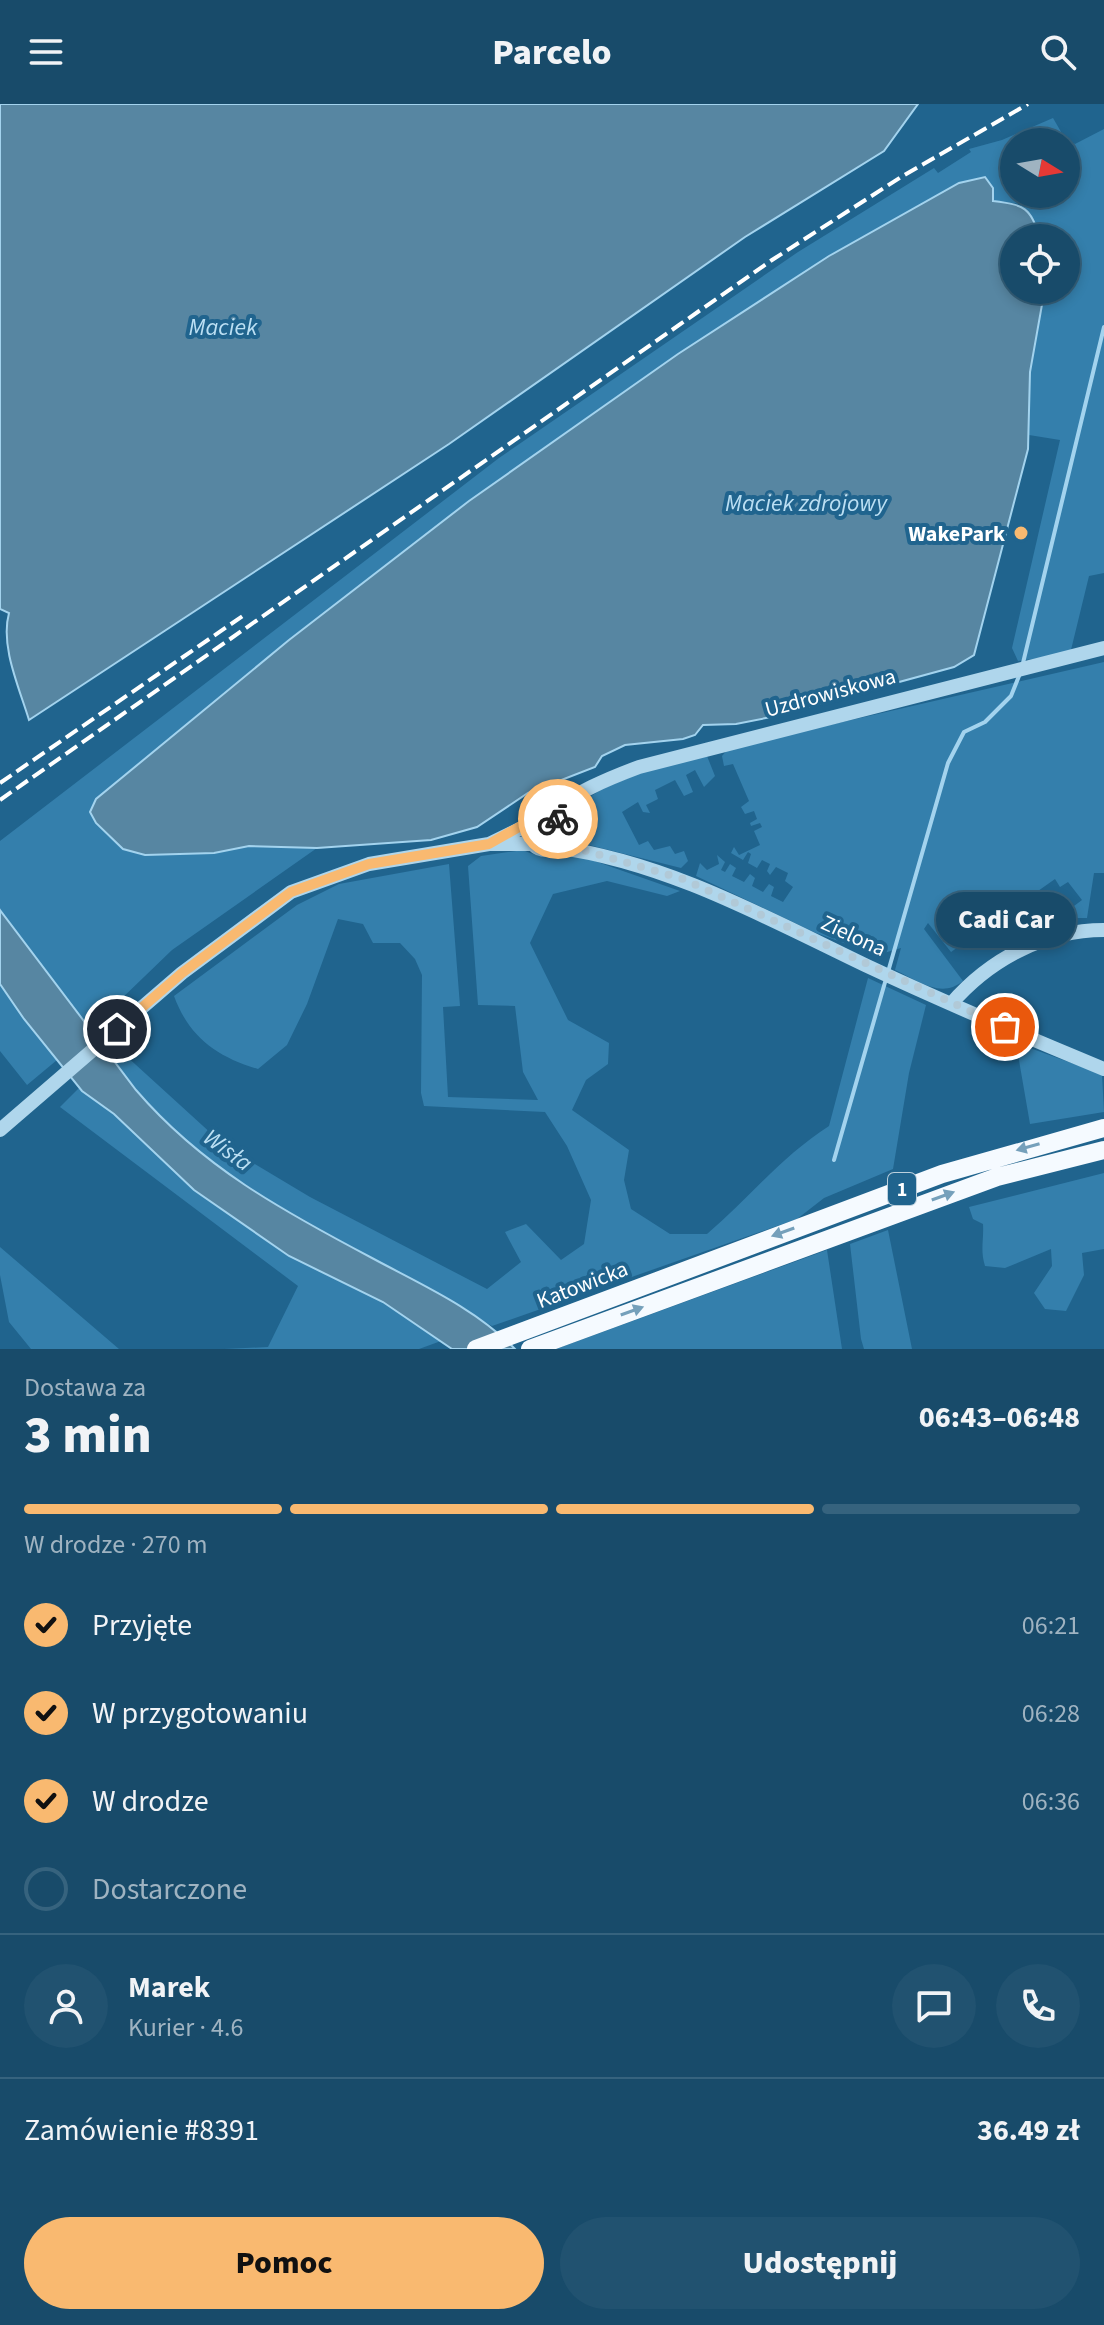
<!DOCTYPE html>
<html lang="pl">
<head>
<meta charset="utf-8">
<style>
  :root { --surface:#184b6a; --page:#215270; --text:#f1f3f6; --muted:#9fb3c1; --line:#36637e; --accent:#f9b970 }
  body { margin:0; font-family:"Source Sans 3",sans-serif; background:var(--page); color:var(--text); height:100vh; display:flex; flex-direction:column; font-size:30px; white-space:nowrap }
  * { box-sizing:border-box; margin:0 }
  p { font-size:26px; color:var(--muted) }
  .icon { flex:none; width:44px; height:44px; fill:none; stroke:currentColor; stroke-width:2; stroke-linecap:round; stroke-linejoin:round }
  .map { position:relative; height:1245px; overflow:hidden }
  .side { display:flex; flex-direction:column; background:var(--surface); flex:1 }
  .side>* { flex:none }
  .needle { width:52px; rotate:101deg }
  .buttons { position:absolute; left:1000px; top:24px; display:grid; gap:16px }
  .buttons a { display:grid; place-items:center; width:80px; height:80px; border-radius:50%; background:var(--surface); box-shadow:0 4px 12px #0003,0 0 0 2px var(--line); font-size:40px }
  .pin { position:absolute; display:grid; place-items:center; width:68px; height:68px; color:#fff; margin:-34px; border:4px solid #fff; border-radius:50%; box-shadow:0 2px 8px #0007 }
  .courier { position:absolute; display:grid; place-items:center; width:80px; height:80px; margin:-40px; border:6px solid #f9b970; border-radius:50%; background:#fff; color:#222; box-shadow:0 2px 10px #0007 }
  .bubble { position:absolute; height:56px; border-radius:28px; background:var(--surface); box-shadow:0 4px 12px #0003,0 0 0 2px var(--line); font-size:26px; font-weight:800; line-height:56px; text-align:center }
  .summary em { font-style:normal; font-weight:800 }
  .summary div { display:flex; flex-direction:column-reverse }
  .summary { display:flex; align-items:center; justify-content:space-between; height:136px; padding:0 24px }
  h1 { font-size:52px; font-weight:800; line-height:60px }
  .bar { display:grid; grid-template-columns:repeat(4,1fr); gap:12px 8px; align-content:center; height:96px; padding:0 24px }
  .bar i { height:10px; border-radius:6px; background:var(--line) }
  .bar .active { background:var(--accent) }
  .bar p { grid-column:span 4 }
  .line { display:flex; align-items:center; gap:20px; padding:0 24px; border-top:2px solid var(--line) }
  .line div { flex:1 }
  .round { display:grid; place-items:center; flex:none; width:84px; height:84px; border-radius:42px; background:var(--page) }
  ol { padding:0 24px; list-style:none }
  li { display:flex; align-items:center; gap:24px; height:88px }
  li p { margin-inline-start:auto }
  li .icon { padding:8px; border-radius:50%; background:var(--accent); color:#111; stroke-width:4 }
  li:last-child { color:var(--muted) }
  li i { width:44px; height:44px; border:4px solid var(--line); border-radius:50% }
  .cta { display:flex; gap:16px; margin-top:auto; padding:16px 24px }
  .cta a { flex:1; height:92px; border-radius:48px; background:var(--accent); color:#111; font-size:32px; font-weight:800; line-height:92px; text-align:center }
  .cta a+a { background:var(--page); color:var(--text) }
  header { display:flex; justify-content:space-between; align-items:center; height:104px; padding:0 24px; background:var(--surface); font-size:36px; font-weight:800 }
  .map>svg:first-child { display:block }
  .green { fill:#347fac; fill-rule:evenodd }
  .water { fill:#5786a2; stroke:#a3d3ee; stroke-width:2 }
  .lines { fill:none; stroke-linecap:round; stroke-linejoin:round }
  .stream { stroke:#a3d3ee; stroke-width:4 }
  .minor { stroke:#afd6ec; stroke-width:14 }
  .major { stroke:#f5faff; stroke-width:18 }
  .rail { stroke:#fff; stroke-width:4; stroke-dasharray:14 6; stroke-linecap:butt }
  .oneway { fill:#75a0bb }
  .done { stroke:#b1c9d7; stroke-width:8; stroke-dasharray:0 14.4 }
  .route { stroke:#f9b970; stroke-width:10 }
  .poi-dot { fill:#f9b970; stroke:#20648e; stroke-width:3 }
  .labels { text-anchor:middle; stroke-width:8; stroke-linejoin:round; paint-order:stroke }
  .shield { fill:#20648e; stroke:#bcd0dd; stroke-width:2 }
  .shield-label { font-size:20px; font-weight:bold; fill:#fff }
  .poi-label { font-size:22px; font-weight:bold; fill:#fff; stroke:#20648e; text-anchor:end }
  .street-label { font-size:22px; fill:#fff; stroke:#20648e }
  .water-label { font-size:24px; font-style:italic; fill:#bbdff3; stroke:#20648e }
</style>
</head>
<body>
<header><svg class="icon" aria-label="menu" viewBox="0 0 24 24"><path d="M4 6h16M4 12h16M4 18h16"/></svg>Parcelo<svg class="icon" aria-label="search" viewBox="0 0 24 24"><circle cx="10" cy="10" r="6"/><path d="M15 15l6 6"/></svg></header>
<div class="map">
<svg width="1104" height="1245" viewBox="0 0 1104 1245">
  <rect width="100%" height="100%" fill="#20648e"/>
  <!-- green -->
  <path class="green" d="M1053,14L1064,33L1075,40L1104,25V469L1089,472L1070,550L1018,557L1012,544L1060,336L1029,331L1030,268L1042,186H1066V134H1040L1020,100L993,97L984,74L959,79L829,152L678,250L469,397L289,536L96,695L123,745C164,756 207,746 248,742C270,740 295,744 317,744L172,846L89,926L0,806V737L499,354L798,148L934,64L938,69L971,48L969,45L1002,36ZM1014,38H1066V90H1014Z
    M1104,558V769H1094L1087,814H1076L1074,802L1082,796L1068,778L1060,783L1055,775L951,848L928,819L924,825L963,877C941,895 919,877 895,866L901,844L877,851L816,829L696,772L700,759L707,766L719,760L717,751L725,758L721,766L725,768L730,760L736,764L732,772L744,778L750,770L755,774L752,782L763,788L769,780L774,783L771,792L783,798L793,783L785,777L788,769L776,763L770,771L767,767L770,760L762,756L757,764L748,759L751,750L748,748L743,756L731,749L734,743L739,751L760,741L754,727L762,723L760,719L751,722L750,719L757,715L754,707L745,710L741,703L749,697L733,660L724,662L722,652L729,644Z
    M707,652L715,672L704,683L695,666L686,671L693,688L684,692L675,676L655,686L658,695L646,701L650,709L643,708L638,698L622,708L639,741L648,737L654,746L670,742L675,750L684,747L688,757L681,764L589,741L573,728L570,715L582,698L602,685L652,664Z
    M523,746C539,753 550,756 566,747L680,787L667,792L607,777L553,790L530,839L568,916L609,939L608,960L586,976L572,1006L629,1046L624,1076L631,1105L670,1130H707C749,1094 782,1052 829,1022L868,874L926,901L909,969L893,1065L824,1094L797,1115L492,1222L230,1074L160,1014L113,957L124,950L225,1042L310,1093L487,1185L521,1158L505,1128L526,1120L561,1156L584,1140L591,1096L567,1042L545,1008L424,1002L421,989L422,871L415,855L400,839H373L363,820L338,815L307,900L287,941L258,965C217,953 189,933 174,892L297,801L339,780L449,760L460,902L443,903L448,993L538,996L523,968L515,902L478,901L468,762L481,752Z
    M0,880L57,956L27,981L0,947Z
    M1016,939L1102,970L1104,1008L1030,1020Z
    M79,984L114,1010L194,1086L289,1152L382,1198L441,1237L419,1245H224L268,1243L298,1182L60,1003Z
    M1104,1069V1145L1082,1149L1084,1171L1066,1207L1045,1205L1034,1189L1052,1162L1051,1145L1005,1164L985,1162C980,1146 984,1136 983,1120L973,1115L969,1103Z
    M888,1126L912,1245H864L861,1235L850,1140Z
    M0,1143L119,1245H31L9,1218L0,1171Z
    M827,1146L842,1245H556Z"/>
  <!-- water -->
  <path class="water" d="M0,0H918L884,47L745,133L449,340L29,616C19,583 0,542 9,509L0,505Z
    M985,73L993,84V97C1025,101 1030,103 1040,134H1014V186H1042L1043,195L1030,268L1028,345L974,551L954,563L771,613L736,620L703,621L695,631L683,635L625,641L602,652L595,663L528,689L477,723L431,736L317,744L249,742L214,749L145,751L123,745L96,719L90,708L96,695L289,536L469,397L678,250L829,152L959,79Z
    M0,806L136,986C202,1063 283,1107 372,1154C422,1181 475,1204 515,1245H452L383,1198L289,1152L194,1086L114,1010L82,987L24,915L0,880Z"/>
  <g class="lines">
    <!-- stream -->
    <path class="stream" d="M1023,559L1104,223
      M834,1056L948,659L964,628L985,618L1011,592L1021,567"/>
    <!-- minor -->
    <path class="minor" d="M548,710C574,689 607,675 639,663L1104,544
      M528 728a18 18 0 1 1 36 0a18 18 0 1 1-36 0Z
      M489,740L530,720
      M555,743C666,758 765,813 865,861C944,898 1024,932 1104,965
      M951,900C990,855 1045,826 1104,826
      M0,1026L182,869L291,788L369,760L489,740H533"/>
    <!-- major -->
    <path class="major" d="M476,1245L942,1070L1104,1024
      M530,1245L997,1073L1104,1046"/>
    <!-- rail -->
    <path class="rail" d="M0,679L247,509
      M0,696L772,156L901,73L1028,0"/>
  </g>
  <!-- one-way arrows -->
  <defs><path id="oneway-solid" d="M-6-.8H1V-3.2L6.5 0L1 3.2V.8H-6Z" transform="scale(2)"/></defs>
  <g class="oneway">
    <use href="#oneway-solid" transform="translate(1028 1043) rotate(164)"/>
    <use href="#oneway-solid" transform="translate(943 1092) rotate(-20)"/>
    <use href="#oneway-solid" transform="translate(783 1128) rotate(160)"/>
    <use href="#oneway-solid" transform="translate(632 1207) rotate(-20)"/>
  </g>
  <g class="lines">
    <!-- done -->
    <path class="done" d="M558,715L564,728L583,746L683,775L1005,923"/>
    <!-- route -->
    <path class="route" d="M117,925L182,869L291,788L369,760L489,740L542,710L558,715"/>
  </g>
  <!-- markers -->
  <circle class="poi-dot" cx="1021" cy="429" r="8"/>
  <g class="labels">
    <!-- shield labels -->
    <rect class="shield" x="888" y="1069" width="28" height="32" rx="6"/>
    <g class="shield-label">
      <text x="902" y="1092">1</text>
    </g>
    <!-- poi labels -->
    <g class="poi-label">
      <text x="1005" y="437">WakePark</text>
    </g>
    <!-- street labels -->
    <g class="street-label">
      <text transform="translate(830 588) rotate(-15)" y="8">Uzdrowiskowa</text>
      <text transform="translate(854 831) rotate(25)" y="8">Zielona</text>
      <text transform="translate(582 1180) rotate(-21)" y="8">Katowicka</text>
    </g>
    <!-- water labels -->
    <g class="water-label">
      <text x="223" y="231">Maciek</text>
      <text x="806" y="407">Maciek zdrojowy</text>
      <text transform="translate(228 1046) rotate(36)" y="8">Wisła</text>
    </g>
  </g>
</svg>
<div class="buttons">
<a><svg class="needle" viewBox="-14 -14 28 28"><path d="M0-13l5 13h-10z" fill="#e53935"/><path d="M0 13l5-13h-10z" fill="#9fb3c1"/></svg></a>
<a><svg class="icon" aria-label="locate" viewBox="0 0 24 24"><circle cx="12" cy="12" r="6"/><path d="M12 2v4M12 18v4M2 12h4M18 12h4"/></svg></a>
</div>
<div class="pin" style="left:1005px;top:923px;background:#ea580c"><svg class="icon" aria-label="bag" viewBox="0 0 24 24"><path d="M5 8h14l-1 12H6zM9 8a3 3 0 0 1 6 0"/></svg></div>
<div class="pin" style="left:117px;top:925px;background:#1f2937"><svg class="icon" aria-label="home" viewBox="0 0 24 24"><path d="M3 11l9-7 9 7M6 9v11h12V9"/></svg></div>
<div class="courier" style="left:558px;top:715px"><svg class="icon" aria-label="bike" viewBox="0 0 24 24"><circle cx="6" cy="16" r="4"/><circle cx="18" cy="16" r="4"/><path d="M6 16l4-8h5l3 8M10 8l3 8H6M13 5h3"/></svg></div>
<div class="bubble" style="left:936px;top:788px;width:140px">Cadi Car</div>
</div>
<section class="side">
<div class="summary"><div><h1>3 min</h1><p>Dostawa za</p></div><em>06:43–06:48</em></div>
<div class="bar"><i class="active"></i><i class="active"></i><i class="active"></i><i></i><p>W drodze · 270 m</p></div>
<ol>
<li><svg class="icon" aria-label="check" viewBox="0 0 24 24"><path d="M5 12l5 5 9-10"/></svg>Przyjęte<p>06:21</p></li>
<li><svg class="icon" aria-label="check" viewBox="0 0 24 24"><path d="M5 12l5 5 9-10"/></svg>W przygotowaniu<p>06:28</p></li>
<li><svg class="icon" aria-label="check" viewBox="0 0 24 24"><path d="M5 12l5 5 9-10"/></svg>W drodze<p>06:36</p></li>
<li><i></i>Dostarczone</li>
</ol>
<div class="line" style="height:144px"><a class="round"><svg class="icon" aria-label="person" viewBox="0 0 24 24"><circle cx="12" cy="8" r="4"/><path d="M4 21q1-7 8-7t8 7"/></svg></a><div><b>Marek</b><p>Kurier · 4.6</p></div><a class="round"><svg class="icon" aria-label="chat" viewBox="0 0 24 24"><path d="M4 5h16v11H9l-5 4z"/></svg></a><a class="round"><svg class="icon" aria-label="phone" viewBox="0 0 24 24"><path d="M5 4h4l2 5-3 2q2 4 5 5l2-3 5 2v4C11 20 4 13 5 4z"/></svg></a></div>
<div class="line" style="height:104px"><div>Zamówienie #8391</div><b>36.49 zł</b></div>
<div class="cta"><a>Pomoc</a><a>Udostępnij</a></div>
</section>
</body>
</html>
